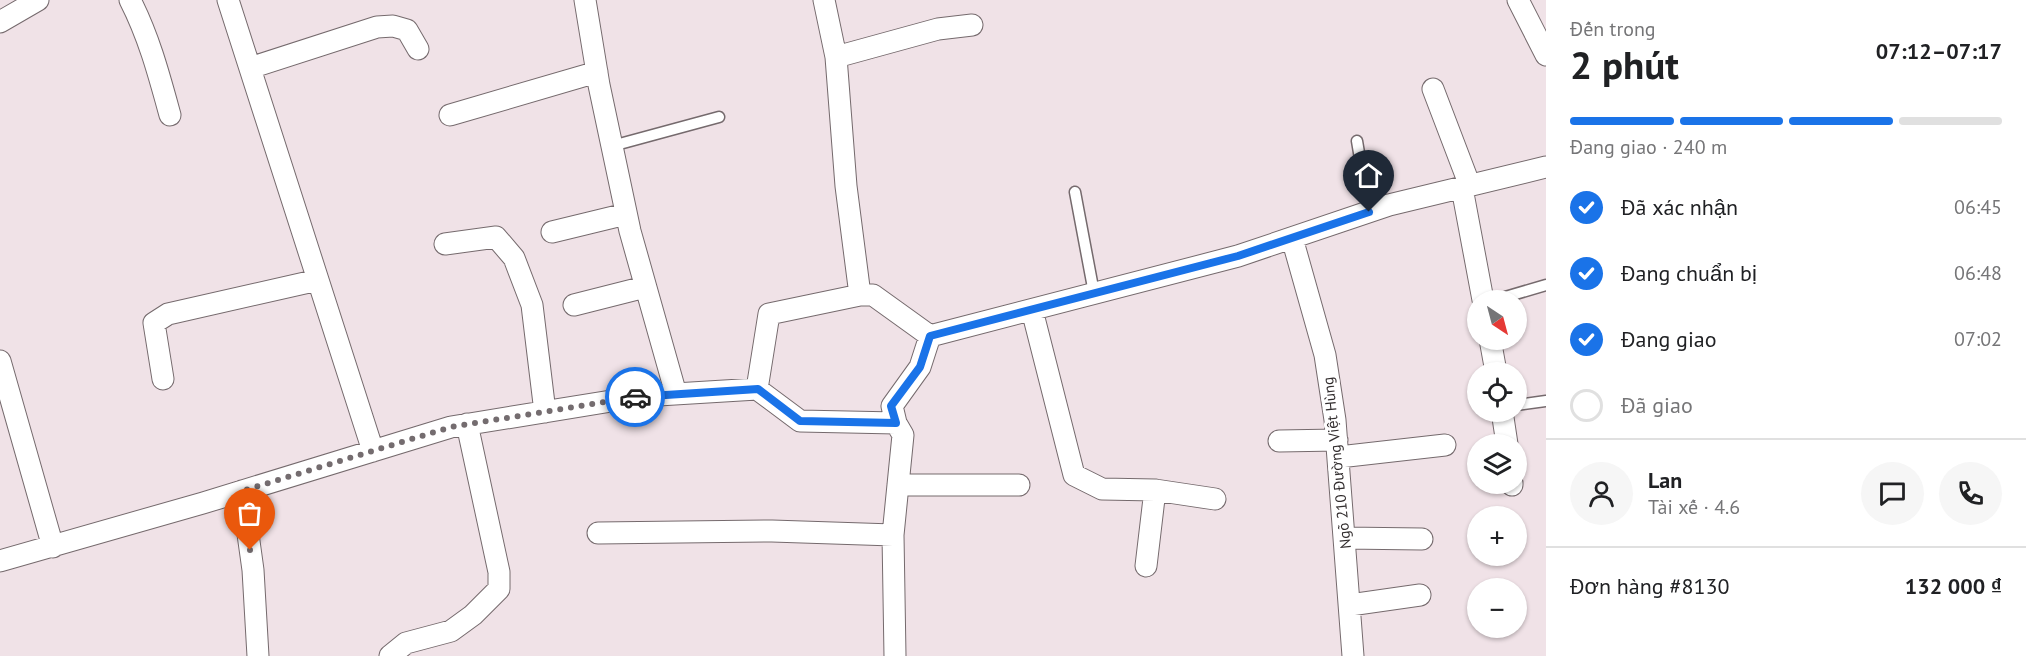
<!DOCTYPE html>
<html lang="vi">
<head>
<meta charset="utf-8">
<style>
  :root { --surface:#fff; --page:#f6f6f6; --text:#202124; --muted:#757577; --line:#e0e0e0; --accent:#1a73e8 }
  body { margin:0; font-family:"PT Sans",sans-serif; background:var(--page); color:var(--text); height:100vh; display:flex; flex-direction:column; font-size:22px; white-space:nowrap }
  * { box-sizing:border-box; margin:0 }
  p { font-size:20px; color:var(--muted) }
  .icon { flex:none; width:33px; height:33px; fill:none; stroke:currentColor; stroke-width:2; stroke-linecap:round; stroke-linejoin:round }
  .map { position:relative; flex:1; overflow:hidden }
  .details { display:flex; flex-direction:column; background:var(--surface); width:480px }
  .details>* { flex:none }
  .needle { width:39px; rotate:144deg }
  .tools { position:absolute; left:1467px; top:290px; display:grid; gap:12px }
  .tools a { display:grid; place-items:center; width:60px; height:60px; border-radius:50%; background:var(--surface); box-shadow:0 2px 4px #0004; font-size:30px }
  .pin { position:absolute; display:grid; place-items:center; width:51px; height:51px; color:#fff; margin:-62px -26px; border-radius:50% 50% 50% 0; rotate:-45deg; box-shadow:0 0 6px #0007 }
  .pin .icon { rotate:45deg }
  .courier { position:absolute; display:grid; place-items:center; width:60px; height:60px; margin:-30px; border:4px solid #1a73e8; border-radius:50%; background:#fff; color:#222; box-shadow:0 2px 8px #0007 }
  .overview em { font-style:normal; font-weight:800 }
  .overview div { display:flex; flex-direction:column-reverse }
  .overview { display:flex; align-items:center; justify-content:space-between; height:102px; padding:0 24px }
  h1 { font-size:39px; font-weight:800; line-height:45px }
  .bar { display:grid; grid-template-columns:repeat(4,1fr); gap:9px 6px; align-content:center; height:72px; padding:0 24px }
  .bar i { height:8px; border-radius:4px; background:var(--line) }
  .bar .on { background:var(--accent) }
  .bar p { grid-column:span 4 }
  .line { display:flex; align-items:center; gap:15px; padding:0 24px; border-top:2px solid var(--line) }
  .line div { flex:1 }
  .round { display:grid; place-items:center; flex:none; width:63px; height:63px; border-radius:32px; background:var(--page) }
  ol { padding:0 24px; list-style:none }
  li { display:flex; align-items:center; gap:18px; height:66px }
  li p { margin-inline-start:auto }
  li .icon { padding:6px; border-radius:50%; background:var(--accent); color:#fff; stroke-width:4 }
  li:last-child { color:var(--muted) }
  li i { width:33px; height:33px; border:3px solid var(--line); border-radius:50% }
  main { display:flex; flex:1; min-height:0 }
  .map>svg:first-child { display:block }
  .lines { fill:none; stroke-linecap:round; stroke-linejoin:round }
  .service-casing { stroke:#756a6d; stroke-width:13 }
  .minor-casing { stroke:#756a6d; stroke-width:23 }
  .service { stroke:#fff; stroke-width:10 }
  .minor { stroke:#fff; stroke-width:21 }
  .done { stroke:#746c6f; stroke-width:6; stroke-dasharray:0 10.8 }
  .route { stroke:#1a73e8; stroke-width:8 }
  .labels { text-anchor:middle; stroke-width:6; stroke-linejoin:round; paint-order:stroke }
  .street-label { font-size:15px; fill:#322d2e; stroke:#fff }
</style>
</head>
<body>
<main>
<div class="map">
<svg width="1546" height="656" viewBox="0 0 1546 656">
  <rect width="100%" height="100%" fill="#f0e2e7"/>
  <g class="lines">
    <!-- service casing -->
    <g class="service-casing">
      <path id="service" d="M1357,141L1369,212
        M612,146L719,117
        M1075,192L1094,293
        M1495,300L1546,285
        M1516,405L1546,401"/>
    </g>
    <!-- minor casing -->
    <g class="minor-casing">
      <path id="minor" d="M130,0C149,37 159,75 170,115
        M228,0L373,451
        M585,0L599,85L630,231L676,394
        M824,0L836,57L846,186L860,295
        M1518,0L1546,55
        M0,22L38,0
        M836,57L938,29L972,25
        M250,68L377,27L393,26L407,30L418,49
        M1433,89L1470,186
        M450,115L597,72
        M1462,188L1483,300
        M552,232L626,214
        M1292,238L1325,355L1335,420L1353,656
        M445,244L496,237L514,258L532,305L545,412
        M860,295H873L930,336L920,367L892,406L896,423L800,421L757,389L769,314Z
        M574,305L645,287
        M1032,310L1074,475L1102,489L1155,490L1215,499
        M930,336L1238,256L1389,205L1546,167
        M1490,339L1496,372
        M0,361L53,547
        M163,379L154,323L168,314L318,280
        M1502,411L1507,444
        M1279,441L1337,440
        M1339,457L1445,445
        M1512,483V485
        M898,485H1019
        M242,491L253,570L258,656
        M598,533L772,531L893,535
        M1345,538L1422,539
        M0,561L203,503L451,427L642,396L757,389
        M1146,566L1155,490
        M1350,605L1420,595
        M390,656L406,643L451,631L473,615L499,589V572L467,424
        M895,656L893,535L903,435L896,423"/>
    </g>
    <!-- service -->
    <use href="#service" class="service"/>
    <!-- minor -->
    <use href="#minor" class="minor"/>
  </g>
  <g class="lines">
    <!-- done -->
    <path class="done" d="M250,550L242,491L451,427L635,397"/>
    <!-- route -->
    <path class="route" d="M635,397L758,389L800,421L896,423L891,406L920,367L930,336L1238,256L1369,212"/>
  </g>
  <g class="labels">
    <!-- street labels -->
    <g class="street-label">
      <text transform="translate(1337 463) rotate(-96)" y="5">Ngõ 210 Đường Việt Hùng</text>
    </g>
  </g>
</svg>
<div class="tools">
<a><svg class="needle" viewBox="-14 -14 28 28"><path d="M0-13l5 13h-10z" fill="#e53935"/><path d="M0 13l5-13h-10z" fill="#757577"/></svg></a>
<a><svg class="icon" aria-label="locate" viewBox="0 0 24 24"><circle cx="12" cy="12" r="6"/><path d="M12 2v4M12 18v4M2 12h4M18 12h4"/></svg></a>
<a><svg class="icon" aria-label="layers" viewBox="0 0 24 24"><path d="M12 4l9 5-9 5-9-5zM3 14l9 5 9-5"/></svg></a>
<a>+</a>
<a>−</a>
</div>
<div class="pin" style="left:250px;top:550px;background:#ea580c"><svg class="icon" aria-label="bag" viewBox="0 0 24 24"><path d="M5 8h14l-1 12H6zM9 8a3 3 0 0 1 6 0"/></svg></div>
<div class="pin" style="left:1369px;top:212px;background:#1f2937"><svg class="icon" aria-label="home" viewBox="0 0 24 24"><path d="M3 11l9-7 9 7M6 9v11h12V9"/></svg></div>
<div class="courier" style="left:635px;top:397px"><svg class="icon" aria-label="car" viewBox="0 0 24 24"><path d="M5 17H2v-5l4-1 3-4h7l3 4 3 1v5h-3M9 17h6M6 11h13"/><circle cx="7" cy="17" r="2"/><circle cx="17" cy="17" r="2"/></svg></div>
</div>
<section class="details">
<div class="overview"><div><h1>2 phút</h1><p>Đến trong</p></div><em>07:12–07:17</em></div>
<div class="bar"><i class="on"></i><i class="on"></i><i class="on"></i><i></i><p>Đang giao · 240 m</p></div>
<ol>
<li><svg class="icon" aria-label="check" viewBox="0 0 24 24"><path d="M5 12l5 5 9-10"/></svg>Đã xác nhận<p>06:45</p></li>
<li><svg class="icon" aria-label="check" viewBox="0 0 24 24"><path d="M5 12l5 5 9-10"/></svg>Đang chuẩn bị<p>06:48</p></li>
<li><svg class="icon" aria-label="check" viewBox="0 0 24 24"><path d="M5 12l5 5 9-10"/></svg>Đang giao<p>07:02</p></li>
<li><i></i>Đã giao</li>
</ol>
<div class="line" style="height:108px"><a class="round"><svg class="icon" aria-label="person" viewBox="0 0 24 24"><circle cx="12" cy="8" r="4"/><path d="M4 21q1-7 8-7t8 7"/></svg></a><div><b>Lan</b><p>Tài xế · 4.6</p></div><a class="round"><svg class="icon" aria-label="chat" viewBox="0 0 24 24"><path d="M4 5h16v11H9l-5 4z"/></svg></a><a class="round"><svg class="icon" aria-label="phone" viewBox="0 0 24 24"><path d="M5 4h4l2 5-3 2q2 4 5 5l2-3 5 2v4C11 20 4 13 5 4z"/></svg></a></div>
<div class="line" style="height:78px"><div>Đơn hàng #8130</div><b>132 000 ₫</b></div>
</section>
</main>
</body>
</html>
